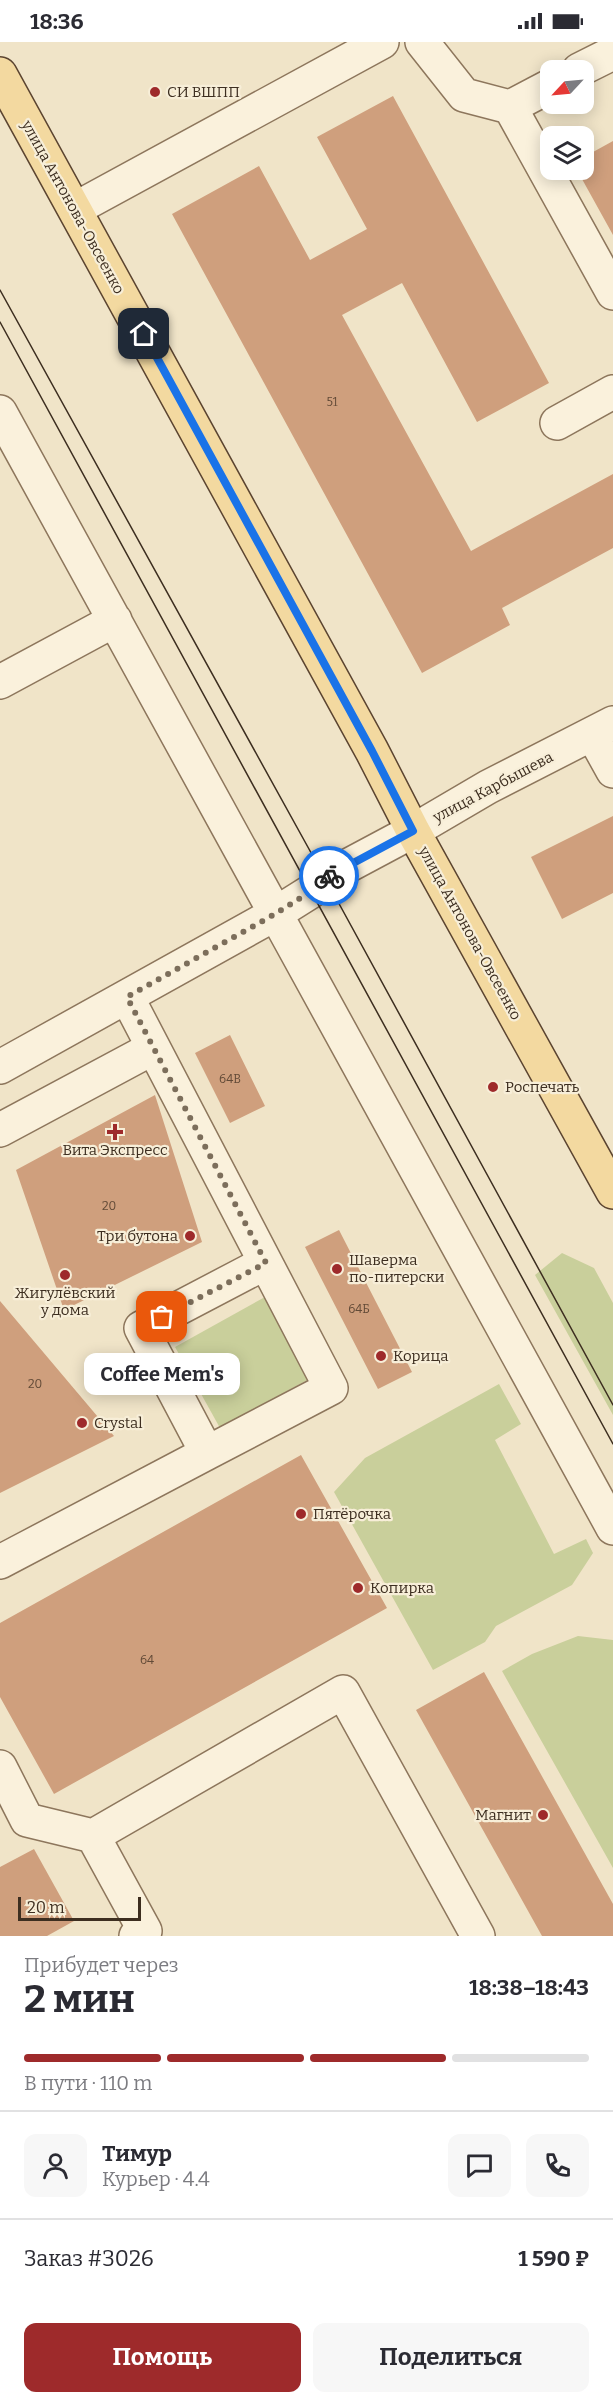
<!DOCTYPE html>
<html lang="ru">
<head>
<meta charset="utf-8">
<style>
  :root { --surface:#fff; --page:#f7f7f7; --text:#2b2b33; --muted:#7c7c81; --line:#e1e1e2; --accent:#9e2a2b }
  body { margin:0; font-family:Bitter,serif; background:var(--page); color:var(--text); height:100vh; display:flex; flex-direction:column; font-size:22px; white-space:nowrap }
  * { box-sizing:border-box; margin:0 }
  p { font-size:20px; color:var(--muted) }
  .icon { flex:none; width:33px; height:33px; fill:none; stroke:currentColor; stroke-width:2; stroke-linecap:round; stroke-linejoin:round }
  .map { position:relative; height:1894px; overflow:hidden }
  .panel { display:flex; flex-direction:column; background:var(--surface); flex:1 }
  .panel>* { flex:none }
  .needle { width:39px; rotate:244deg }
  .fabs { position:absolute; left:540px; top:18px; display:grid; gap:12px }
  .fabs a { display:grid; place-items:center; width:54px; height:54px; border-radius:12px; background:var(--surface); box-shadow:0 3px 15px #0003; font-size:30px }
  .scale { position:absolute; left:18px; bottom:15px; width:123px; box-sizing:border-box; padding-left:6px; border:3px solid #3d2e20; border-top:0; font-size:16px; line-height:21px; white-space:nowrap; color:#3d2e20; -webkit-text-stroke:4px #f7eed8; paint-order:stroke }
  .pin { position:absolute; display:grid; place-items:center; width:51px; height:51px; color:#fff; margin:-26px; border-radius:12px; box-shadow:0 3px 9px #0006 }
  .courier { position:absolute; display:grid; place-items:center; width:60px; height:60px; margin:-30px; border:4px solid #1a73e8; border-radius:50%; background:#fff; color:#222; box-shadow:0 2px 8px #0007 }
  .bubble { position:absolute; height:42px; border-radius:12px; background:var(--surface); box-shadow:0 3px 15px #0003; font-size:20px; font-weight:700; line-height:42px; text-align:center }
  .head em { font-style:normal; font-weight:700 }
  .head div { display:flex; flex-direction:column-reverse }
  .head { display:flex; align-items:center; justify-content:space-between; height:102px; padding:0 24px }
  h1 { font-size:39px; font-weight:700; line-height:45px }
  .bar { display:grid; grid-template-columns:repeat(4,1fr); gap:9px 6px; align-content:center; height:72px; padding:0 24px }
  .bar i { height:8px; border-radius:4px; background:var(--line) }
  .bar .current { background:var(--accent) }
  .bar p { grid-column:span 4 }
  .line { display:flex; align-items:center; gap:15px; padding:0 24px; border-top:2px solid var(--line) }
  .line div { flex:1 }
  .round { display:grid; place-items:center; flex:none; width:63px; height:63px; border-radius:12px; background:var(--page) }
  .primary-button { display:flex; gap:12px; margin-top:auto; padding:12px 24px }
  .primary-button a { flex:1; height:69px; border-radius:12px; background:var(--accent); color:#fff; font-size:24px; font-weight:700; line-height:69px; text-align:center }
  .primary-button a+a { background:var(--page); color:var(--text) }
  .status { display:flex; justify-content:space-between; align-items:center; height:42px; padding:0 30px; background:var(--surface); direction:ltr }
  .status svg { height:16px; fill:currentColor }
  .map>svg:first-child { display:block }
  .green { fill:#c9cf9b }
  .building { fill:#cf9f7d }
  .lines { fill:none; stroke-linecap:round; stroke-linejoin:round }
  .minor-casing { stroke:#8d765c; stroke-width:36 }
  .major-casing { stroke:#5b4430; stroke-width:36 }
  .minor { stroke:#faf1dc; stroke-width:33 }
  .major { stroke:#f3d9a0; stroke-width:33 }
  .tram { stroke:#3d2e20; stroke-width:1.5 }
  .done { stroke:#7c6e5b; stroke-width:6; stroke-dasharray:0 10.8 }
  .route { stroke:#1a73e8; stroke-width:8 }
  .poi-dot { fill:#9e2a2b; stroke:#f7eed8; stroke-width:2 }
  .labels { text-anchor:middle; stroke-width:4.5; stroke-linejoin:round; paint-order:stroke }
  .number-label { font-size:12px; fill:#624a37 }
  .poi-label { font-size:15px; fill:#3d2e20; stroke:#f7eed8; text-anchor:start }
  .street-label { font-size:15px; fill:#3d2e20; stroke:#f7eed8 }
</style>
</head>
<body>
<div class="status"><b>18:36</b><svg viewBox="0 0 49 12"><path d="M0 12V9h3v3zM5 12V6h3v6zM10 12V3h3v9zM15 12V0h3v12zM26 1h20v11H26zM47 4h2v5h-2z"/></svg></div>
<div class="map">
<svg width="613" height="1894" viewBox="0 0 613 1894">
  <rect width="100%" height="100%" fill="#f0e4c8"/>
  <!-- green -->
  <path class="green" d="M562,1211L594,1226L613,1261V1373L535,1233Z
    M265,1255L311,1336L220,1386L175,1305Z
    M499,1342L521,1382L495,1398L554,1512L586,1497L593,1511L572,1543L496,1584L485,1600L433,1628L334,1450L365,1416Z
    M578,1594L613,1598V1826L502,1629L532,1612Z"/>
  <!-- building -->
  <path class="building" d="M393,54L549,341L477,380L402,241L342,273L471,509L613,432V506L502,566L510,583L422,631L172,172L259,124L310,218L367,187L317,95Z
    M613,99V193L577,128H584V115Z
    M613,774V851L562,877L531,815Z
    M230,993L265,1064L230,1081L195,1011Z
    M155,1053L202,1200L64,1268L16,1128Z
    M339,1188L412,1330L378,1347L305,1205Z
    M0,1259L114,1394L0,1451Z
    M301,1413L387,1566L54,1752L0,1655V1581Z
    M484,1630L613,1862V1894H542L416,1668Z
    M34,1807L74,1879L47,1894H0V1825Z"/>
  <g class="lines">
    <!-- minor casing -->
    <g class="minor-casing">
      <path id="minor" d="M422,0L464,53L510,65L550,44
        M579,28L613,11
        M510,65L613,251
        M75,167L382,0
        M0,370L613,1486
        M557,381L613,350
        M0,640L115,578
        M593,693L613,729
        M127,955L331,1346L207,1411L141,1286L265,1221
        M0,1025L275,872L310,850L325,836L413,789L488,745L613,681
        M0,1088L153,1006
        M0,1520L207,1411
        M0,1725L27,1778L93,1794
        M136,1894L145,1889L93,1794L343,1650L478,1894"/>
    </g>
    <!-- major casing -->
    <g class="major-casing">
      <path id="major" d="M0,32L372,709L413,789L613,1150"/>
    </g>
    <!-- minor -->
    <use href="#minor" class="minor"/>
    <!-- major -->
    <use href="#major" class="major"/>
    <!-- tram -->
    <path class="tram" d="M0,248L325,836L613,1363
      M0,280L613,1402"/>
  </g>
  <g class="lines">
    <!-- done -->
    <path class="done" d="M162,1275L266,1221L127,955L275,872L310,850L329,834"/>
    <!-- route -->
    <path class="route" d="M144,292L372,709L413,789L329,834"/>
  </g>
  <!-- markers -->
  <g class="poi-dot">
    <circle cx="155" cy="50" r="6"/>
    <circle cx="493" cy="1045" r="6"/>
    <path d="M112 1081h6v6h6v6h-6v6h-6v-6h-6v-6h6z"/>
    <circle cx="190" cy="1194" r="6"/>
    <circle cx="337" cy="1227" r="6"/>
    <circle cx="65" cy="1233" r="6"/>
    <circle cx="381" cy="1314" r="6"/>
    <circle cx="82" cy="1381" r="6"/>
    <circle cx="301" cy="1472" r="6"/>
    <circle cx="358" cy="1546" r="6"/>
    <circle cx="543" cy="1773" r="6"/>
  </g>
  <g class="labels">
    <!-- number labels -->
    <g class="number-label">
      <text x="332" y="364">51</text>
      <text x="230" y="1041">64В</text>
      <text x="109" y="1168">20</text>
      <text x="359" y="1271">64Б</text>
      <text x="35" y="1346">20</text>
      <text x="147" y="1622">64</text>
    </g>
    <!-- poi labels -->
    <g class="poi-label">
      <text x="167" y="55">СИ ВШПП</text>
      <text x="505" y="1050">Роспечать</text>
      <text x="115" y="1113" text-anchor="middle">Вита Экспресс</text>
      <text x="178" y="1199" text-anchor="end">Три бутона</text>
      <text x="349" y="1223">Шаверма<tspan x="349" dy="17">по-питерски</tspan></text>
      <text x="65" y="1256" text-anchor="middle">Жигулёвский<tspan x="65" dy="17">у дома</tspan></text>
      <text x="393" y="1319">Корица</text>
      <text x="94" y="1386">Crystal</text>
      <text x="313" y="1477">Пятёрочка</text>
      <text x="370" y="1551">Копирка</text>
      <text x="531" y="1778" text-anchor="end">Магнит</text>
    </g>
    <!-- street labels -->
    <g class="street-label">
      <text transform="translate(73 165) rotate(61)" y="5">улица Антонова-Овсеенко</text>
      <text transform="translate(493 745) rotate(-28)" y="5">улица Карбышева</text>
      <text transform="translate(470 891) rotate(61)" y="5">улица Антонова-Овсеенко</text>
    </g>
  </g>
</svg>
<div class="fabs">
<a><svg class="needle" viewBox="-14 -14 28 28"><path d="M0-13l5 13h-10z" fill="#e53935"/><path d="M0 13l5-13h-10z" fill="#7c7c81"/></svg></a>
<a><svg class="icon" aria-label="layers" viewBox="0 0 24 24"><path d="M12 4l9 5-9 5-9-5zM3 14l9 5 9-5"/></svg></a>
</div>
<div class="scale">20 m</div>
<div class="pin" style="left:162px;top:1275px;background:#ea580c"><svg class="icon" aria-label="bag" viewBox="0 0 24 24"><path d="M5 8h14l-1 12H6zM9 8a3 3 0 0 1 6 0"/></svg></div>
<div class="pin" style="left:144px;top:292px;background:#1f2937"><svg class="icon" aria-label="home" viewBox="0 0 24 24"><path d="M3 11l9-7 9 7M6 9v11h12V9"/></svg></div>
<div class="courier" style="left:329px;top:834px"><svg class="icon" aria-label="bike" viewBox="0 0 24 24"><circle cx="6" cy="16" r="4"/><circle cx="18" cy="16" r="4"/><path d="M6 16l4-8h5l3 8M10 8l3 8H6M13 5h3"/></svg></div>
<div class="bubble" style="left:84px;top:1311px;width:156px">Coffee Mem's</div>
</div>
<section class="panel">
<div class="head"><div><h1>2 мин</h1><p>Прибудет через</p></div><em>18:38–18:43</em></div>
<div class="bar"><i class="current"></i><i class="current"></i><i class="current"></i><i></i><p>В пути · 110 m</p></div>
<div class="line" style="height:108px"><a class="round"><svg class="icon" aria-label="person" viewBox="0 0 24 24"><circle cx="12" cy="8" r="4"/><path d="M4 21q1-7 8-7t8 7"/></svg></a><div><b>Тимур</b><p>Курьер · 4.4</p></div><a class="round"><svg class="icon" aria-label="chat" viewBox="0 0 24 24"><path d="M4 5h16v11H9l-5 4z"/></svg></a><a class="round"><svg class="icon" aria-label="phone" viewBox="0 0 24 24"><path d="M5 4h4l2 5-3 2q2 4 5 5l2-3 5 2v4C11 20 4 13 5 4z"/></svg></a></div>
<div class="line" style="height:78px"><div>Заказ #3026</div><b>1 590 ₽</b></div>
<div class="primary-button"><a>Помощь</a><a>Поделиться</a></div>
</section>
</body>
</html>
